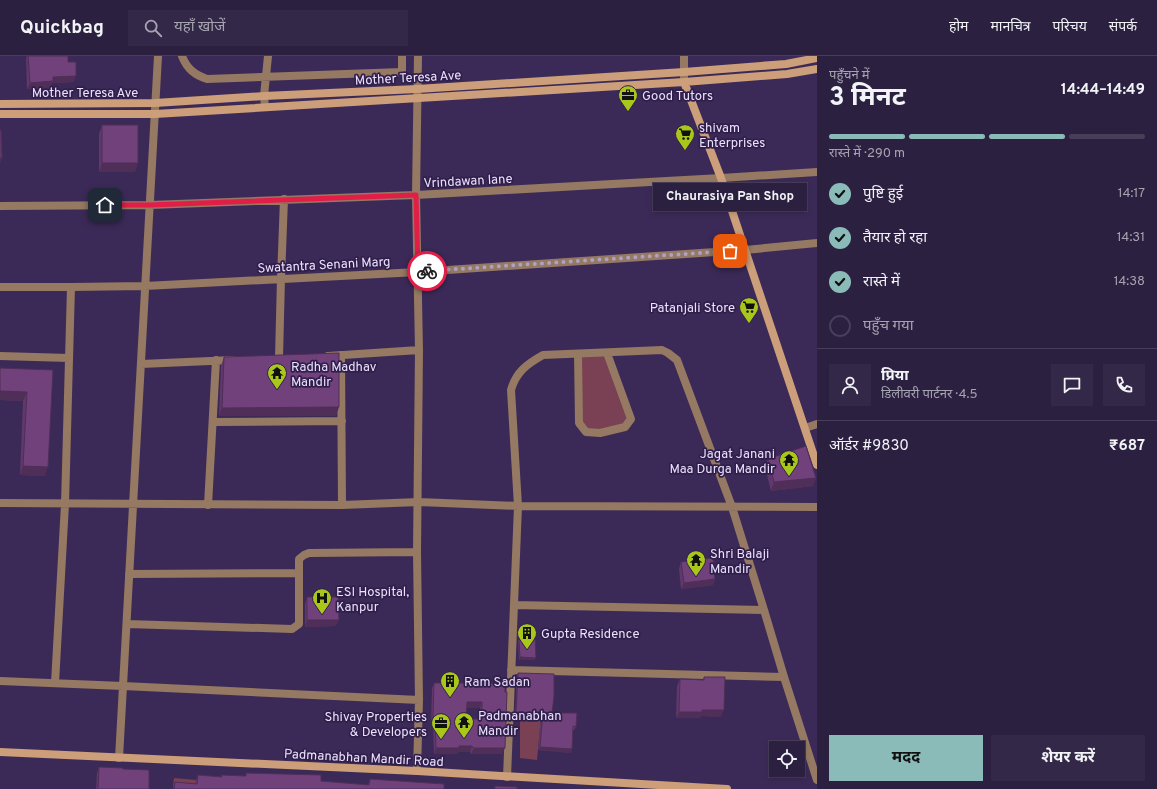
<!DOCTYPE html>
<html lang="hi">
<head>
<meta charset="utf-8">
<style>
  :root { --surface:#2c2041; --page:#342848; --text:#f1f3f6; --muted:#a6a3b1; --line:#483e5a; --accent:#8bbbb9 }
  body { margin:0; font-family:Overpass,"Noto Sans Devanagari",sans-serif; background:var(--page); color:var(--text); height:100vh; display:flex; flex-direction:column; font-size:15px; white-space:nowrap }
  * { box-sizing:border-box; margin:0 }
  p { font-size:13px; color:var(--muted) }
  .icon { flex:none; width:22px; height:22px; fill:none; stroke:currentColor; stroke-width:2; stroke-linecap:round; stroke-linejoin:round }
  .map { position:relative; flex:1; overflow:hidden }
  .panel { display:flex; flex-direction:column; background:var(--surface); width:340px }
  .panel>* { flex:none }
  .fabs { position:absolute; left:769px; top:685px; display:grid; gap:8px }
  .fabs a { display:grid; place-items:center; width:36px; height:36px; border-radius:0px; background:var(--surface); box-shadow:0 2px 6px #0003,0 0 0 1px var(--line); font-size:20px }
  .pin { position:absolute; display:grid; place-items:center; width:34px; height:34px; color:#fff; margin:-17px; border-radius:8px; box-shadow:0 2px 6px #0006 }
  .courier { position:absolute; display:grid; place-items:center; width:40px; height:40px; margin:-20px; border:3px solid #e11d48; border-radius:50%; background:#fff; color:#222; box-shadow:0 1px 5px #0007 }
  .bubble { position:absolute; height:28px; border-radius:0px; background:var(--surface); box-shadow:0 2px 6px #0003,0 0 0 1px var(--line); font-size:13px; font-weight:700; line-height:28px; text-align:center }
  .overview em { font-style:normal; font-weight:700 }
  .overview div { display:flex; flex-direction:column-reverse }
  .overview { display:flex; align-items:center; justify-content:space-between; height:68px; padding:0 12px }
  h1 { font-size:26px; font-weight:700; line-height:30px }
  .bar { display:grid; grid-template-columns:repeat(4,1fr); gap:6px 4px; align-content:center; height:48px; padding:0 12px }
  .bar i { height:5px; border-radius:3px; background:var(--line) }
  .bar .active { background:var(--accent) }
  .bar p { grid-column:span 4 }
  .line { display:flex; align-items:center; gap:10px; padding:0 12px; border-top:1px solid var(--line) }
  .line div { flex:1 }
  .round { display:grid; place-items:center; flex:none; width:42px; height:42px; border-radius:0px; background:var(--page) }
  ol { padding:0 12px; list-style:none }
  li { display:flex; align-items:center; gap:12px; height:44px }
  li p { margin-inline-start:auto }
  li .icon { padding:4px; border-radius:50%; background:var(--accent); color:#111; stroke-width:4 }
  li:last-child { color:var(--muted) }
  li i { width:22px; height:22px; border:2px solid var(--line); border-radius:50% }
  .cta { display:flex; gap:8px; margin-top:auto; padding:8px 12px }
  .cta a { flex:1; height:46px; border-radius:0px; background:var(--accent); color:#111; font-size:16px; font-weight:700; line-height:46px; text-align:center }
  .cta a+a { background:var(--page); color:var(--text) }
  header { display:flex; align-items:center; gap:24px; box-sizing:border-box; height:56px; padding:0 20px; background:var(--surface); border-bottom:1px solid var(--line) }
  header strong { font-size:19px }
  nav { display:flex; gap:22px; margin-inline-start:auto; font-size:14px }
  .search { width:280px; height:36px; background:var(--page); display:flex; align-items:center; gap:10px; box-sizing:border-box; padding:0 14px; border-radius:0px; color:var(--muted); font-size:15px }
  main { display:flex; flex:1; min-height:0 }
  .map>svg:first-child { display:block }
  .green { fill:#7a4053 }
  .lines { fill:none; stroke-linecap:round; stroke-linejoin:round }
  .street { stroke:#957962; stroke-width:8 }
  .secondary { stroke:#cc9e79; stroke-width:8 }
  .wall { fill:#61386b; fill-rule:evenodd }
  .shaded-wall { fill:#4f2e57 }
  .building { fill:#71417c; stroke:#4f2e57; fill-rule:evenodd }
  .done { stroke:#ada2c4; stroke-width:4; stroke-dasharray:0 7.2 }
  .route { stroke:#e11d48; stroke-width:5 }
  .labels { text-anchor:middle; stroke-width:3.5; stroke-linejoin:round; paint-order:stroke }
  .street-label { font-size:13px; fill:#ebe2fe; stroke:#311f4b }
  .poi-label { font-size:13px; fill:#ebe2fe; stroke:#311f4b; text-anchor:start }
</style>
</head>
<body>
<header>
<strong>Quickbag</strong>
<div class="search"><svg class="icon" aria-label="search" viewBox="0 0 24 24"><circle cx="10" cy="10" r="6"/><path d="M15 15l6 6"/></svg>यहाँ खोजें</div>
<nav><a>होम</a><a>मानचित्र</a><a>परिचय</a><a>संपर्क</a></nav>
</header>
<main>
<div class="map">
<svg width="817" height="733" viewBox="0 0 817 733">
  <rect width="100%" height="100%" fill="#3b2a57"/>
  <!-- green -->
  <path class="green" d="M606,298L628,366L600,375H589L580,366L579,299Z
    M520,661H541L537,704L520,702Z
    M174,722L196,724L195,733L173,731Z"/>
  <g class="lines">
    <!-- street -->
    <path class="street" d="M182,0C187,13 195,19 207,23L402,16V0
      M684,0V26
      M265,51L264,40L268,0
      M0,150L150,149L416,139L721,122L817,116
      M0,231H71L145,230L418,216L745,194L817,187
      M578,298L579,367L586,376L600,377L625,371L631,363L607,297
      M341,299L342,449
      M0,300L69,302
      M328,300L419,294
      M279,302L281,222L284,143
      M141,308L233,304
      M213,366L342,365
      M805,372L817,368
      M0,447L342,449L419,446L518,450L817,451
      M208,449L216,304
      M129,518L299,517
      M514,549L764,554
      M127,568L292,573L299,568V503L304,499L309,497L417,496
      M511,614L784,621
      M0,625L123,630L419,644
      M55,627L65,448L71,231
      M119,702L158,0
      M417,715L419,644L417,496L419,294L416,139L418,0
      M507,721L518,450L511,334C516,316 527,308 543,299L662,294L668,297L677,304L732,451L764,554L784,621L817,724"/>
    <!-- secondary -->
    <path class="secondary" d="M684,26L721,122L817,409
      M0,48L155,47L264,40L417,33L684,16L786,8L817,2
      M0,58H155L684,26L787,18L817,13
      M0,696L417,715L727,733"/>
  </g>
  <!-- wall -->
  <path class="wall" d="M27,0L68,6L74,26L52,27L50,32L27,33L26,2Z
    M102,69L135,116H99V78Z
    M224,301L336,360H219L221,310Z
    M53,314L45,420L20,419L23,345L0,344Z
    M768,403L816,422L813,430L771,435L765,411Z
    M681,506L715,523L713,529L681,533L679,513Z
    M307,541L336,570L305,571V548Z
    M519,583L535,604H519L518,585Z
    M518,617L552,657L576,671L574,674H573L572,693L571,697L538,694L541,660H515L517,621Z
    M704,621L721,661L701,660L700,662H676L677,630L680,623L703,624Z
    M434,627H505L502,698H471L470,696H458L457,698H434L433,669H431L432,632ZM467,652H480V663H466Z
    M99,711L123,713L149,733H96L97,717Z
    M198,719L221,721V719L368,729L370,723L444,733H173L175,726L196,728V724Z"/>
  <!-- shaded-wall -->
  <path class="shaded-wall" d="M76,20L74,26L52,27L50,32L27,33L30,27L53,21Z
    M0,102H2L0,108Z
    M102,107H138L135,116H99Z
    M0,335L27,336L23,345L0,344Z
    M339,351L336,360H219L222,352Z
    M23,410L48,411L45,420L20,419Z
    M816,422L813,430L771,435L774,426Z
    M715,523L713,529L681,533L684,527Z
    M307,564H339L336,570L305,571Z
    M520,601L536,602L535,604H519Z
    M467,646H482L480,652H465Z
    M702,654H724L721,661L701,660L700,662H676L679,656Z
    M543,656L541,660H515L516,657Z
    M433,663H435L433,669H431Z
    M459,690H472L470,696H458L457,698H434L436,692Z
    M540,691L572,693L571,697L538,694Z
    M474,692H505L502,698H471Z"/>
  <!-- building -->
  <path class="building" d="M28,0H68V6H76V20L53,21V25L30,27Z
    M102,69H138V107H102Z
    M0,74H1L2,102H0Z
    M339,297V351L222,352L224,301Z
    M0,312L53,314L48,411L23,410L27,336L0,335Z
    M806,390L816,422L774,426L768,403Z
    M713,502L715,523L684,527L681,506Z
    M307,541H338L339,564H307Z
    M519,583H535L536,602L520,601Z
    M518,617L554,618V640L552,657H577L576,671L573,670L572,693L540,691L543,656L516,657Z
    M704,621H725L724,654H702V656H679L680,623L704,624Z
    M434,627H505V636H507L505,692H474L472,690H459V692H436L435,663H433ZM467,646H482V663H466Z
    M99,711L123,712V713L149,714V733H98Z
    M246,717L321,719V725L369,729L370,723L444,728V733H174L175,726L197,728L198,719L222,721L221,719L246,720Z
    M495,730L517,731V733H495Z"/>
  <g class="lines">
    <!-- done -->
    <path class="done" d="M427,215L730,195"/>
    <!-- route -->
    <path class="route" d="M105,149H150L416,139L418,216L427,215"/>
  </g>
  <!-- icons -->
  <defs>
    <g id="office-pin" transform="scale(1)"><path d="M0 17L-7.5 6A9.5 9.5 0 1 1 7.5 6Z" fill="#a9c71a" stroke="#311f4b"/><path d="M-6-3h4V-5.5h4V-3h4V5H-6ZM-1-4.5V-3h2v-1.5ZM-6 0V1H6V0Z" fill="#111"/></g>
    <g id="supermarket-pin" transform="scale(1)"><path d="M0 17L-7.5 6A9.5 9.5 0 1 1 7.5 6Z" fill="#a9c71a" stroke="#311f4b"/><path d="M-6-5.5h2.5l.6 2H6L4.5 2H-2.5L-4.4-4H-6ZM-1.5 3.2a1.3 1.3 0 1 0 .1 0ZM3 3.2a1.3 1.3 0 1 0 .1 0Z" fill="#111"/></g>
    <g id="temple-pin" transform="scale(1)"><path d="M0 17L-7.5 6A9.5 9.5 0 1 1 7.5 6Z" fill="#a9c71a" stroke="#311f4b"/><path d="M0-6L5-2H3V0L6.5 2.5H4V6H1.5V3h-3V6H-4V2.5H-6.5L-3 0V-2H-5Z" fill="#111"/></g>
    <g id="hospital-pin" transform="scale(1)"><path d="M0 17L-7.5 6A9.5 9.5 0 1 1 7.5 6Z" fill="#a9c71a" stroke="#311f4b"/><path d="M-5-5h3v3.5h4V-5h3V5h-3V1.5h-4V5h-3Z" fill="#111"/></g>
    <g id="building-pin" transform="scale(1)"><path d="M0 17L-7.5 6A9.5 9.5 0 1 1 7.5 6Z" fill="#a9c71a" stroke="#311f4b"/><path d="M-4-6H4V6H1V3H-1V6H-4ZM-2.5-4.3h1.7v1.8h-1.7ZM.8-4.3h1.7v1.8H.8ZM-2.5-1h1.7V.8h-1.7ZM.8-1h1.7V.8H.8Z" fill="#111"/></g>
  </defs>
  <g fill-rule="evenodd">
    <use href="#office-pin" x="628" y="39"/>
    <use href="#supermarket-pin" x="685" y="78"/>
    <use href="#supermarket-pin" x="749" y="251"/>
    <use href="#temple-pin" x="277" y="317"/>
    <use href="#temple-pin" x="789" y="404"/>
    <use href="#temple-pin" x="696" y="504"/>
    <use href="#hospital-pin" x="322" y="542"/>
    <use href="#building-pin" x="527" y="577"/>
    <use href="#building-pin" x="450" y="625"/>
    <use href="#temple-pin" x="464" y="666"/>
    <use href="#office-pin" x="441" y="667"/>
  </g>
  <g class="labels">
    <!-- street labels -->
    <g class="street-label">
      <text transform="translate(408 21) rotate(-3)" y="5">Mother Teresa Ave</text>
      <text x="85" y="41">Mother Teresa Ave</text>
      <text transform="translate(468 124) rotate(-3)" y="5">Vrindawan lane</text>
      <text transform="translate(324 208) rotate(-3)" y="5">Swatantra Senani Marg</text>
      <text transform="translate(364 701) rotate(3)" y="5">Padmanabhan Mandir Road</text>
    </g>
    <!-- poi labels -->
    <g class="poi-label">
      <text x="642" y="44">Good Tutors</text>
      <text x="699" y="76">shivam<tspan x="699" dy="15">Enterprises</tspan></text>
      <text x="735" y="256" text-anchor="end">Patanjali Store</text>
      <text x="291" y="315">Radha Madhav<tspan x="291" dy="15">Mandir</tspan></text>
      <text x="775" y="402" text-anchor="end">Jagat Janani<tspan x="775" dy="15">Maa Durga Mandir</tspan></text>
      <text x="710" y="502">Shri Balaji<tspan x="710" dy="15">Mandir</tspan></text>
      <text x="336" y="540">ESI Hospital,<tspan x="336" dy="15">Kanpur</tspan></text>
      <text x="541" y="582">Gupta Residence</text>
      <text x="464" y="630">Ram Sadan</text>
      <text x="478" y="664">Padmanabhan<tspan x="478" dy="15">Mandir</tspan></text>
      <text x="427" y="665" text-anchor="end">Shivay Properties<tspan x="427" dy="15">&amp; Developers</tspan></text>
    </g>
  </g>
</svg>
<div class="fabs">
<a><svg class="icon" aria-label="locate" viewBox="0 0 24 24"><circle cx="12" cy="12" r="6"/><path d="M12 2v4M12 18v4M2 12h4M18 12h4"/></svg></a>
</div>
<div class="pin" style="left:730px;top:195px;background:#ea580c"><svg class="icon" aria-label="bag" viewBox="0 0 24 24"><path d="M5 8h14l-1 12H6zM9 8a3 3 0 0 1 6 0"/></svg></div>
<div class="pin" style="left:105px;top:149px;background:#1f2937"><svg class="icon" aria-label="home" viewBox="0 0 24 24"><path d="M3 11l9-7 9 7M6 9v11h12V9"/></svg></div>
<div class="courier" style="left:427px;top:215px"><svg class="icon" aria-label="bike" viewBox="0 0 24 24"><circle cx="6" cy="16" r="4"/><circle cx="18" cy="16" r="4"/><path d="M6 16l4-8h5l3 8M10 8l3 8H6M13 5h3"/></svg></div>
<div class="bubble" style="left:653px;top:127px;width:154px">Chaurasiya Pan Shop</div>
</div>
<section class="panel">
<div class="overview"><div><h1>3 मिनट</h1><p>पहुँचने में</p></div><em>14:44–14:49</em></div>
<div class="bar"><i class="active"></i><i class="active"></i><i class="active"></i><i></i><p>रास्ते में · 290 m</p></div>
<ol>
<li><svg class="icon" aria-label="check" viewBox="0 0 24 24"><path d="M5 12l5 5 9-10"/></svg>पुष्टि हुई<p>14:17</p></li>
<li><svg class="icon" aria-label="check" viewBox="0 0 24 24"><path d="M5 12l5 5 9-10"/></svg>तैयार हो रहा<p>14:31</p></li>
<li><svg class="icon" aria-label="check" viewBox="0 0 24 24"><path d="M5 12l5 5 9-10"/></svg>रास्ते में<p>14:38</p></li>
<li><i></i>पहुँच गया</li>
</ol>
<div class="line" style="height:72px"><a class="round"><svg class="icon" aria-label="person" viewBox="0 0 24 24"><circle cx="12" cy="8" r="4"/><path d="M4 21q1-7 8-7t8 7"/></svg></a><div><b>प्रिया</b><p>डिलीवरी पार्टनर · 4.5</p></div><a class="round"><svg class="icon" aria-label="chat" viewBox="0 0 24 24"><path d="M4 5h16v11H9l-5 4z"/></svg></a><a class="round"><svg class="icon" aria-label="phone" viewBox="0 0 24 24"><path d="M5 4h4l2 5-3 2q2 4 5 5l2-3 5 2v4C11 20 4 13 5 4z"/></svg></a></div>
<div class="line" style="height:52px"><div>ऑर्डर #9830</div><b>₹687</b></div>
<div class="cta"><a>मदद</a><a>शेयर करें</a></div>
</section>
</main>
</body>
</html>
